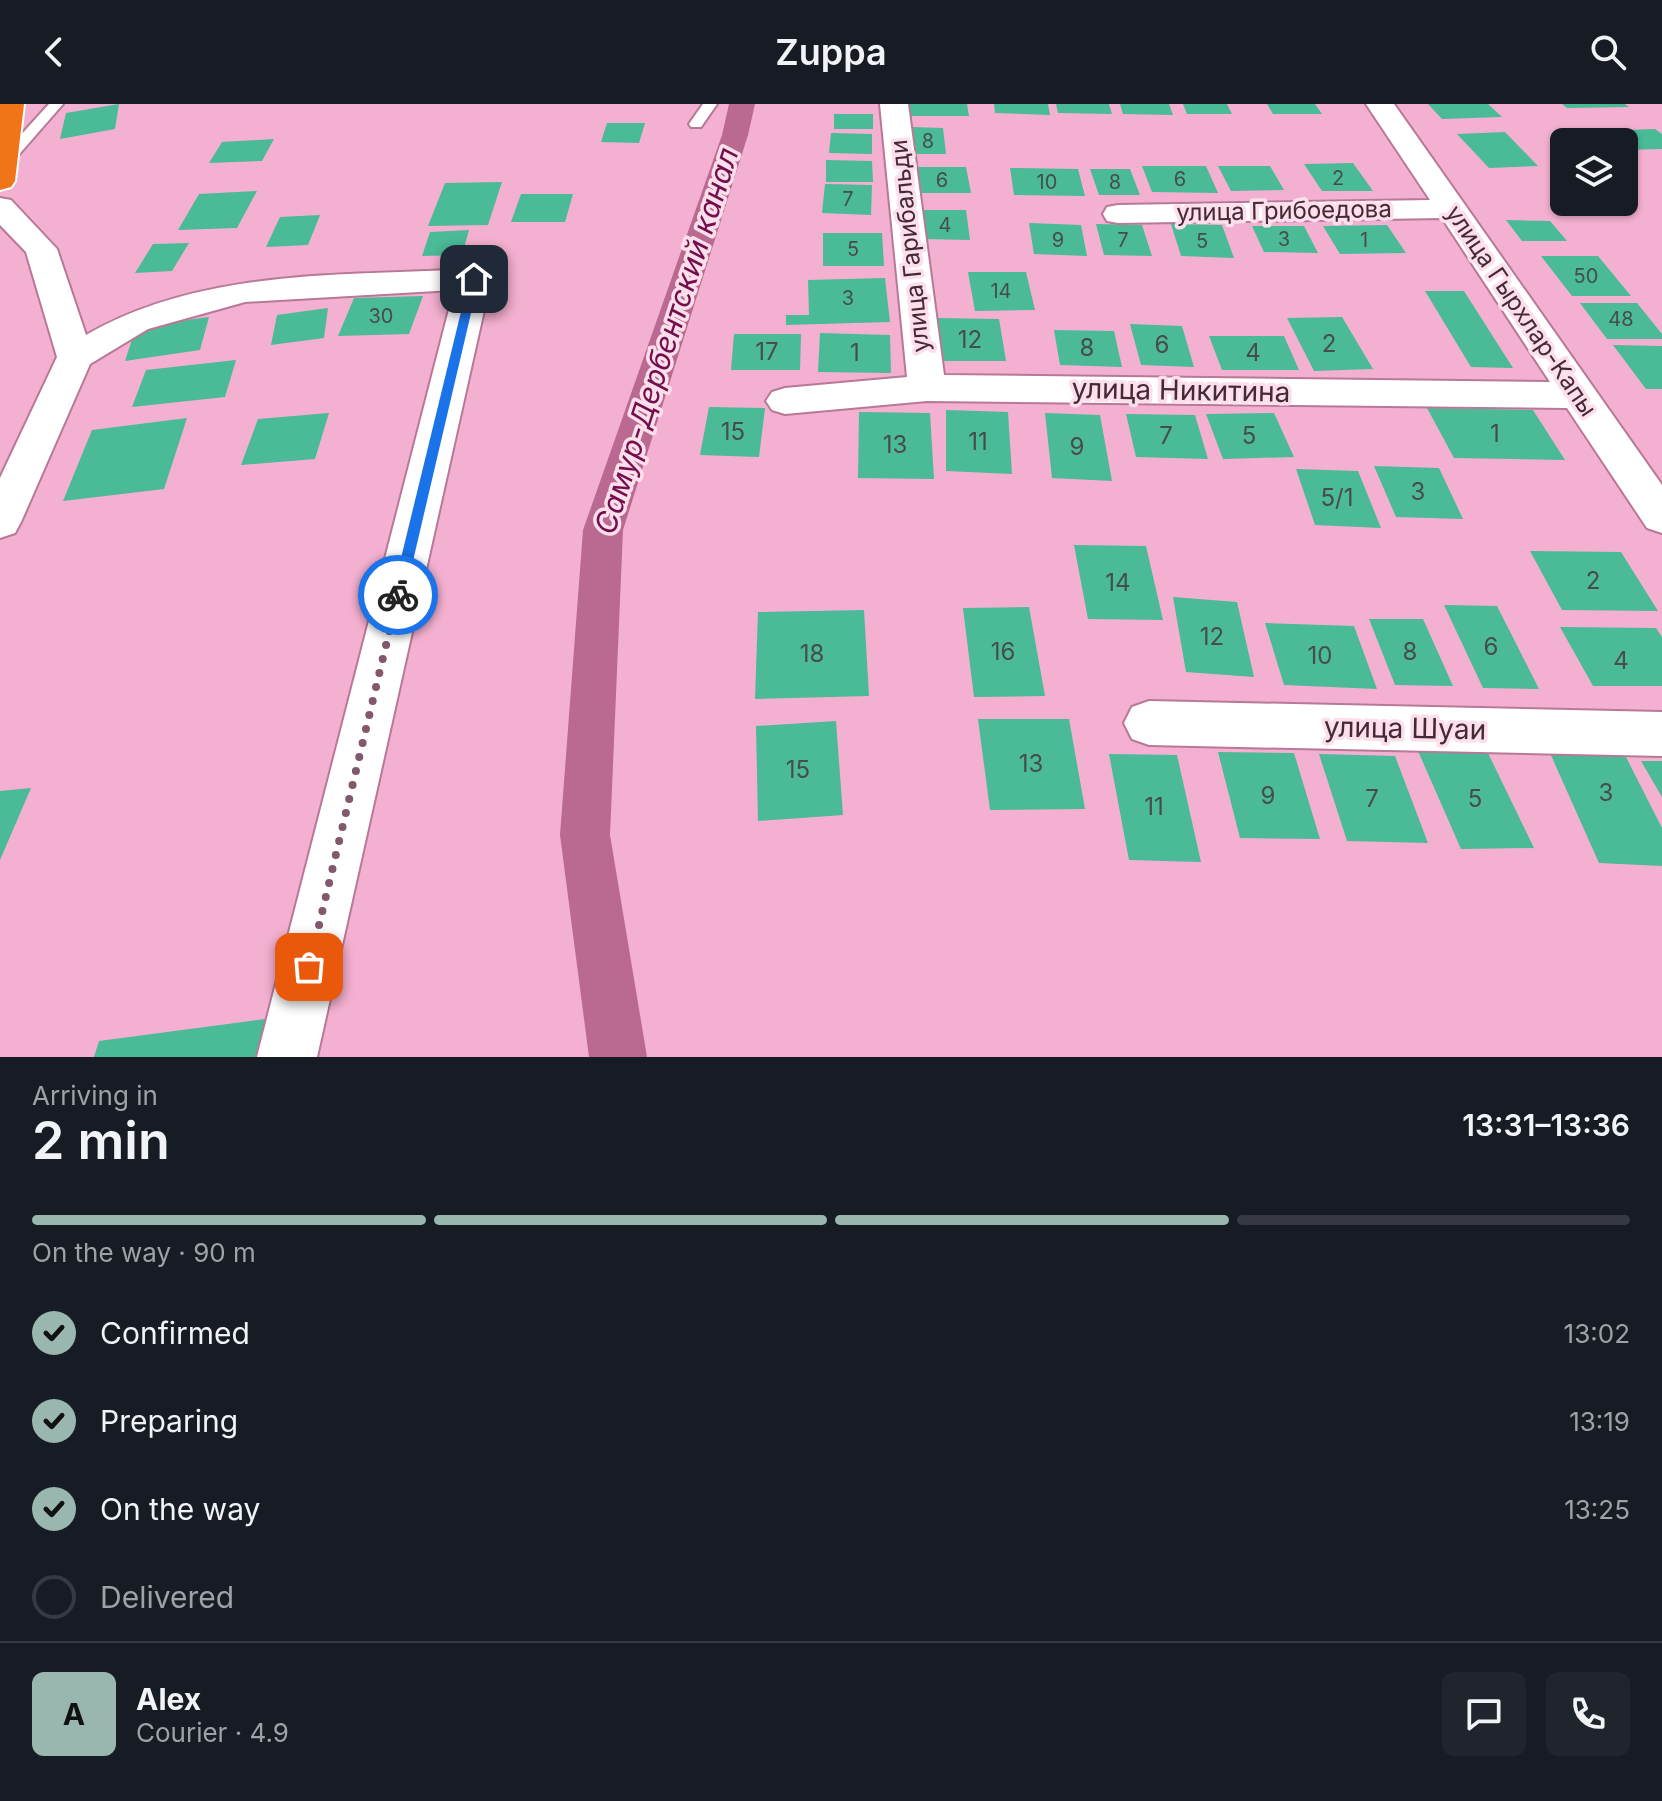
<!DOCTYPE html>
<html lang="en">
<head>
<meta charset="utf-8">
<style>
  :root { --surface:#171b24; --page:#20242c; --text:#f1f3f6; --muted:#9ea1a6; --line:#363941; --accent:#9ab7af }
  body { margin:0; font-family:Inter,sans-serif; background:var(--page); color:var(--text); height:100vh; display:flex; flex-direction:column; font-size:30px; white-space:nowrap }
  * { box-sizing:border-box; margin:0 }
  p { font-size:26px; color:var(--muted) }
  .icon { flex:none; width:44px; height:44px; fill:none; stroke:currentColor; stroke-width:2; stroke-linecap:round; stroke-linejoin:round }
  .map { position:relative; height:953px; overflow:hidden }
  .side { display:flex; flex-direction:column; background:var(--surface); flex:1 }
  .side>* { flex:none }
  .controls { position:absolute; left:1550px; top:24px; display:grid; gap:16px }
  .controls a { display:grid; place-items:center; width:88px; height:88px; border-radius:12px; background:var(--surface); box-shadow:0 2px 6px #0004; font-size:40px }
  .pin { position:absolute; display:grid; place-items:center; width:68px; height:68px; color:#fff; margin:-34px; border-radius:16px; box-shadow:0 4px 12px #0006 }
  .courier { position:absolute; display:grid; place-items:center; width:80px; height:80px; margin:-40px; border:6px solid #1a73e8; border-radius:50%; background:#fff; color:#222; box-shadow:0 2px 10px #0007 }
  .head em { font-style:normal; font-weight:600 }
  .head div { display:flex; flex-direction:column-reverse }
  .head { display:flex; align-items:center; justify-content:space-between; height:136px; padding:0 32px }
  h1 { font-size:52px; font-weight:600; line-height:60px }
  .bar { display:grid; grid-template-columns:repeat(4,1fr); gap:12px 8px; align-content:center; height:96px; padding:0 32px }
  .bar i { height:10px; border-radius:6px; background:var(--line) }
  .bar .current { background:var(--accent) }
  .bar p { grid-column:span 4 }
  .line { display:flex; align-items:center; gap:20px; padding:0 32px; border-top:2px solid var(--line) }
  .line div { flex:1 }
  .round { display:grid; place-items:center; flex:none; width:84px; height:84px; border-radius:12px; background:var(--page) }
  ol { padding:0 32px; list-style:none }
  li { display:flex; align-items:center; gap:24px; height:88px }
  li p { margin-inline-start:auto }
  li .icon { padding:8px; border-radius:50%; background:var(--accent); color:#111; stroke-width:4 }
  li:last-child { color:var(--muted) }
  li i { width:44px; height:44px; border:4px solid var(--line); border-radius:50% }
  header { display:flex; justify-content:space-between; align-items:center; height:104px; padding:0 32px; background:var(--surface); font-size:36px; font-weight:600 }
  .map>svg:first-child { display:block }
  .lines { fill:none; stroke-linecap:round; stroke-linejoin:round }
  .canal { fill:#ba6991; fill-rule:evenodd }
  .building { fill:#4aba97 }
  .lane-casing { stroke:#b87897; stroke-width:4 }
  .street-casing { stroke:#b87897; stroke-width:4 }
  .highway-casing { stroke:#fff; stroke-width:4 }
  .lane { fill:#fff; fill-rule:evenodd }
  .street { fill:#fff; fill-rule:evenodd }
  .highway { fill:#f07418; fill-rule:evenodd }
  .route { fill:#1a73e8 }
  .done { stroke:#82586c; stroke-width:8; stroke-dasharray:0 14.4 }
  .labels { text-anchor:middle; stroke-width:7; stroke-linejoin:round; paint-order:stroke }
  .far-number-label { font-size:20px; fill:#464d4e }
  .far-street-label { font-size:24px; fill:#442936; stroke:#fcdfeb }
  .number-label { font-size:24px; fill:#464d4e }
  .street-label { font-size:28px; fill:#442936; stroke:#fcdfeb }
  .water-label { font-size:30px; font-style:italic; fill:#730e4c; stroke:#fcdfeb }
</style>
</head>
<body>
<header><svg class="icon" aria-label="back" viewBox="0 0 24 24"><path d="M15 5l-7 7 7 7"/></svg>Zuppa<svg class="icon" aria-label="search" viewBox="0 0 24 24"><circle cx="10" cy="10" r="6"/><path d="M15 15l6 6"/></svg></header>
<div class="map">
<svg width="1662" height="953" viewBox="0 0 1662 953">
  <rect width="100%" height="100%" fill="#f4b0d0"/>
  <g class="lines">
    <!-- canal -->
    <path class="canal" d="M729,0H755L748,31L623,426L610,731L647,953H589L560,731L583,426L722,31Z"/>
  </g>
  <!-- building -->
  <path class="building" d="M119,0L115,25L60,35L66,9Z
    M902,0H967L969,12H903Z
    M994,0H1048L1050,11L995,9Z
    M1056,0H1109L1112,10L1058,9Z
    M1120,0H1169L1173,11L1123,10Z
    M1183,0H1227L1232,10H1187Z
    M1267,0H1315L1322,10H1273Z
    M1428,0H1488L1502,13L1442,15Z
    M1562,0H1625L1629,3L1567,4Z
    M834,10H873V25H834Z
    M607,19H645L639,39L601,38Z
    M911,23L943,24L946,50H913Z
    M1655,25L1662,30V45L1624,46V38H1605L1593,27Z
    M1505,28L1538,62L1489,64L1457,30Z
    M831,29L872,30V50L829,49Z
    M274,35L262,57L209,59L222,38Z
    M826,56L872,57L873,78H826Z
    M1353,59L1373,87H1322L1304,60Z
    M1142,62H1206L1218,89L1152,88Z
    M1218,62H1270L1284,86L1231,87Z
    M914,63H966L971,89H917Z
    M1010,64L1078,65L1085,92L1014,91Z
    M1090,65H1130L1140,91H1099Z
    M502,78L488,121L428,122L445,79Z
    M825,80L872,81L871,111L822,109Z
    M257,87L237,124L178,126L199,90Z
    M521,90H573L565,118H511Z
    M921,106H966L970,136L923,135Z
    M320,111L308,141L266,143L280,113Z
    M1506,116L1550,117L1567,137H1522Z
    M1029,119L1081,121L1087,152L1034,150Z
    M1096,120L1142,121L1152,152L1104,151Z
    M1171,120L1222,121L1234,154L1181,152Z
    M1387,121L1406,149L1340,150L1323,122Z
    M1252,122H1304L1318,149L1264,148Z
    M469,126L462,151L422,152L430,128Z
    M823,129H882L884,162H823Z
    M189,139L172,167L135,169L153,140Z
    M1541,152H1598L1631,192H1572Z
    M968,168H1026L1035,206L975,207Z
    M885,174L890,218L786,221V211H809L808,176Z
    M1425,187H1464L1513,264L1471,263Z
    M423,192L409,230L338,232L354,194Z
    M1580,199H1637L1662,230V235H1607Z
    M328,204L324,234L271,241L277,211Z
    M209,213L200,246L125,257L136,223Z
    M1342,213L1373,265L1314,267L1287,214Z
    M935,214L999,215L1006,257H939Z
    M1130,220L1182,222L1194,263L1141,261Z
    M1054,226L1114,227L1122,263L1060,261Z
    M820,229L890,231L891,269L818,268Z
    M734,230H801L800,266H731Z
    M1209,232H1284L1299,266H1222Z
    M1613,241L1662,242V285H1646Z
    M236,256L225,293L132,303L146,266Z
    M709,303L765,304L759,353L700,351Z
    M1427,304L1533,306L1565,356L1454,354Z
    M946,306L1008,308L1012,370L946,367Z
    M859,308L930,309L934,375L858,374Z
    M329,309L315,355L241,361L258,315Z
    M1045,309L1100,311L1112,377L1052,374Z
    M1274,309L1294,353L1223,355L1206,310Z
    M1126,310L1195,311L1208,355L1136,353Z
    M187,314L164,385L63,397L92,326Z
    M1374,362L1439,364L1463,415L1396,413Z
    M1296,365L1358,367L1381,424L1315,421Z
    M1074,441L1146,442L1163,516L1088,515Z
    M1530,447L1621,448L1658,507L1562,506Z
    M1173,493L1237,498L1254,573L1186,568Z
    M1444,501L1497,502L1539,585L1483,584Z
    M1029,503L1045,592L974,593L963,504Z
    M864,506L869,592L755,595L758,508Z
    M1369,515H1423L1453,582L1395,581Z
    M1265,519L1354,522L1377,585L1284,581Z
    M1560,523L1656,524L1662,533V582H1593Z
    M978,615H1069L1085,705L990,706Z
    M836,617L843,711L758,717L756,622Z
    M1418,647H1487L1534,744L1461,745Z
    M1218,648L1294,649L1320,735L1240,734Z
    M1550,649L1626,653L1662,724V762L1599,759Z
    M1109,650L1177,651L1201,758L1129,756Z
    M1319,650L1395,652L1428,739L1347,737Z
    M1641,657H1662V693Z
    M31,684L0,756V687Z
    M272,914L263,953H94L99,937Z"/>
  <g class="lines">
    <!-- lane casing -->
    <g class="lane-casing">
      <path id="lane" d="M49,0H63L8,63L0,64V54Z
        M703,0H717L701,23H691L689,20Z"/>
    </g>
    <!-- street casing -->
    <g class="street-casing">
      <path id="street" d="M880,0H908L944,271L1550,278L1442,114L1118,119L1107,117L1103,110L1107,103L1118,101L1430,96L1366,0H1394L1662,381V429L1647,424L1567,304L927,297L785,310L772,306L766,297L772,288L785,284L907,273Z
        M0,94L11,96L57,145L86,231C202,164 344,172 474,165L486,168L491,175L317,953H257L454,186L245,198L148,225L90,260L21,418L15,429L0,434V374L57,253L26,148L0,121Z
        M1149,597L1662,608V652L1149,641L1132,635L1124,619L1132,603Z"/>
    </g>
    <!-- highway casing -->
    <g class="highway-casing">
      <path id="highway" d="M0,0H24L15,77L11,83L0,86Z"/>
    </g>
    <!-- lane -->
    <use href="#lane" class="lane"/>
    <!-- street -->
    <use href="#street" class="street"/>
    <!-- highway -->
    <use href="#highway" class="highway"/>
  </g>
  <!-- route -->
  <path class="route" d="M474,172L479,175L405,491L398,496L392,491L469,175Z"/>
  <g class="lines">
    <!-- done -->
    <path class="done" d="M309,863L398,491"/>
  </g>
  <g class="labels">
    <!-- far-number labels -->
    <g class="far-number-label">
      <text x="928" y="44">8</text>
      <text x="1338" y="81">2</text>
      <text x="1180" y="82">6</text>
      <text x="942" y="83">6</text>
      <text x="1047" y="85">10</text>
      <text x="1115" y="85">8</text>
      <text x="848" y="102">7</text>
      <text x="945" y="128">4</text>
      <text x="1284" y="142">3</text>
      <text x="1058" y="143">9</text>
      <text x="1123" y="143">7</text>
      <text x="1364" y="143">1</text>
      <text x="1202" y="144">5</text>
      <text x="853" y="152">5</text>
      <text x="1586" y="179">50</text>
      <text x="1001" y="194">14</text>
      <text x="848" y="201">3</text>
      <text x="381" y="219">30</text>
      <text x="1621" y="222">48</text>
    </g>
    <!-- far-street labels -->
    <g class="far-street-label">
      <text transform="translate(1284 107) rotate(-1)" y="8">улица Грибоедова</text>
      <text transform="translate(910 142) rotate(-96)" y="8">улица Гарибальди</text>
      <text transform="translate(1521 207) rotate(56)" y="8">улица Гырхлар-Капы</text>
    </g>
    <!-- number labels -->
    <g class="number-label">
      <text x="970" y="244">12</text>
      <text x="1329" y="248">2</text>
      <text x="1162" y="249">6</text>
      <text x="1087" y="252">8</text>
      <text x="767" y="256">17</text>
      <text x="855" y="257">1</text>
      <text x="1253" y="257">4</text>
      <text x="733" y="336">15</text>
      <text x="1495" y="338">1</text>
      <text x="1166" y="340">7</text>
      <text x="1249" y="340">5</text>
      <text x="978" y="346">11</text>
      <text x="895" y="349">13</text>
      <text x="1077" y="351">9</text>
      <text x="1418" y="396">3</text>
      <text x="1337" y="402">5/1</text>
      <text x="1593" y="485">2</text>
      <text x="1118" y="487">14</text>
      <text x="1212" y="541">12</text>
      <text x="1491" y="551">6</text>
      <text x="1003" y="556">16</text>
      <text x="1410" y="556">8</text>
      <text x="812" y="558">18</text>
      <text x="1320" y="560">10</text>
      <text x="1621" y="565">4</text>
      <text x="1031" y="668">13</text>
      <text x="798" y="674">15</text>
      <text x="1606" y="697">3</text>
      <text x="1268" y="700">9</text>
      <text x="1372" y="703">7</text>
      <text x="1475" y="703">5</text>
      <text x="1154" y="711">11</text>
    </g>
    <!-- street labels -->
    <g class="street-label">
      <text transform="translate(1181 286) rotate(1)" y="10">улица Никитина</text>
      <text transform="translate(1405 624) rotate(1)" y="10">улица Шуаи</text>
    </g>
    <!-- water labels -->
    <g class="water-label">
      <text transform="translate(667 237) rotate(-72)" y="10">Самур-Дербентский канал</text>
    </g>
  </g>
</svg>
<div class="controls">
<a><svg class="icon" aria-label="layers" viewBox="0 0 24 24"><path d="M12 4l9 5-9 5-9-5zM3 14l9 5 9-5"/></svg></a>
</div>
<div class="pin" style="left:309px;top:863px;background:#ea580c"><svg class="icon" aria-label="bag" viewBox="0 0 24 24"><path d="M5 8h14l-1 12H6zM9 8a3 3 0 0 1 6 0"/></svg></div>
<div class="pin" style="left:474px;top:175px;background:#1f2937"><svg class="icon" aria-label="home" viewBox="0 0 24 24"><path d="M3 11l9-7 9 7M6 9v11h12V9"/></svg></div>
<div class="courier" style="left:398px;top:491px"><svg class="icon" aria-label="bike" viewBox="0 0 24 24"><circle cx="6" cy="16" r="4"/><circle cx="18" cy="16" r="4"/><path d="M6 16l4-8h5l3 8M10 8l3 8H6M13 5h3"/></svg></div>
</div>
<section class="side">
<div class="head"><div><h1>2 min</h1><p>Arriving in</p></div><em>13:31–13:36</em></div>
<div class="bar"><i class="current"></i><i class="current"></i><i class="current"></i><i></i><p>On the way · 90 m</p></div>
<ol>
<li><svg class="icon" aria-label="check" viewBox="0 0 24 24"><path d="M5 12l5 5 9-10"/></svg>Confirmed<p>13:02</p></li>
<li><svg class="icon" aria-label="check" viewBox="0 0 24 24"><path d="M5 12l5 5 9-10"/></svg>Preparing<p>13:19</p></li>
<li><svg class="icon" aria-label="check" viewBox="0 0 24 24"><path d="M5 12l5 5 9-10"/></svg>On the way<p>13:25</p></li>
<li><i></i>Delivered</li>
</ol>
<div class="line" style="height:144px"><b class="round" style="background:var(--accent);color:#111">A</b><div><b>Alex</b><p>Courier · 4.9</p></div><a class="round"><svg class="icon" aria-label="chat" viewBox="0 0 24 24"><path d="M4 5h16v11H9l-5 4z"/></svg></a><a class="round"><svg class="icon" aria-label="phone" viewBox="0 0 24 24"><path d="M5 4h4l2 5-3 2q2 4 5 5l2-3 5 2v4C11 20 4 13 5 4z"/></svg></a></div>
</section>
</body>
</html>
